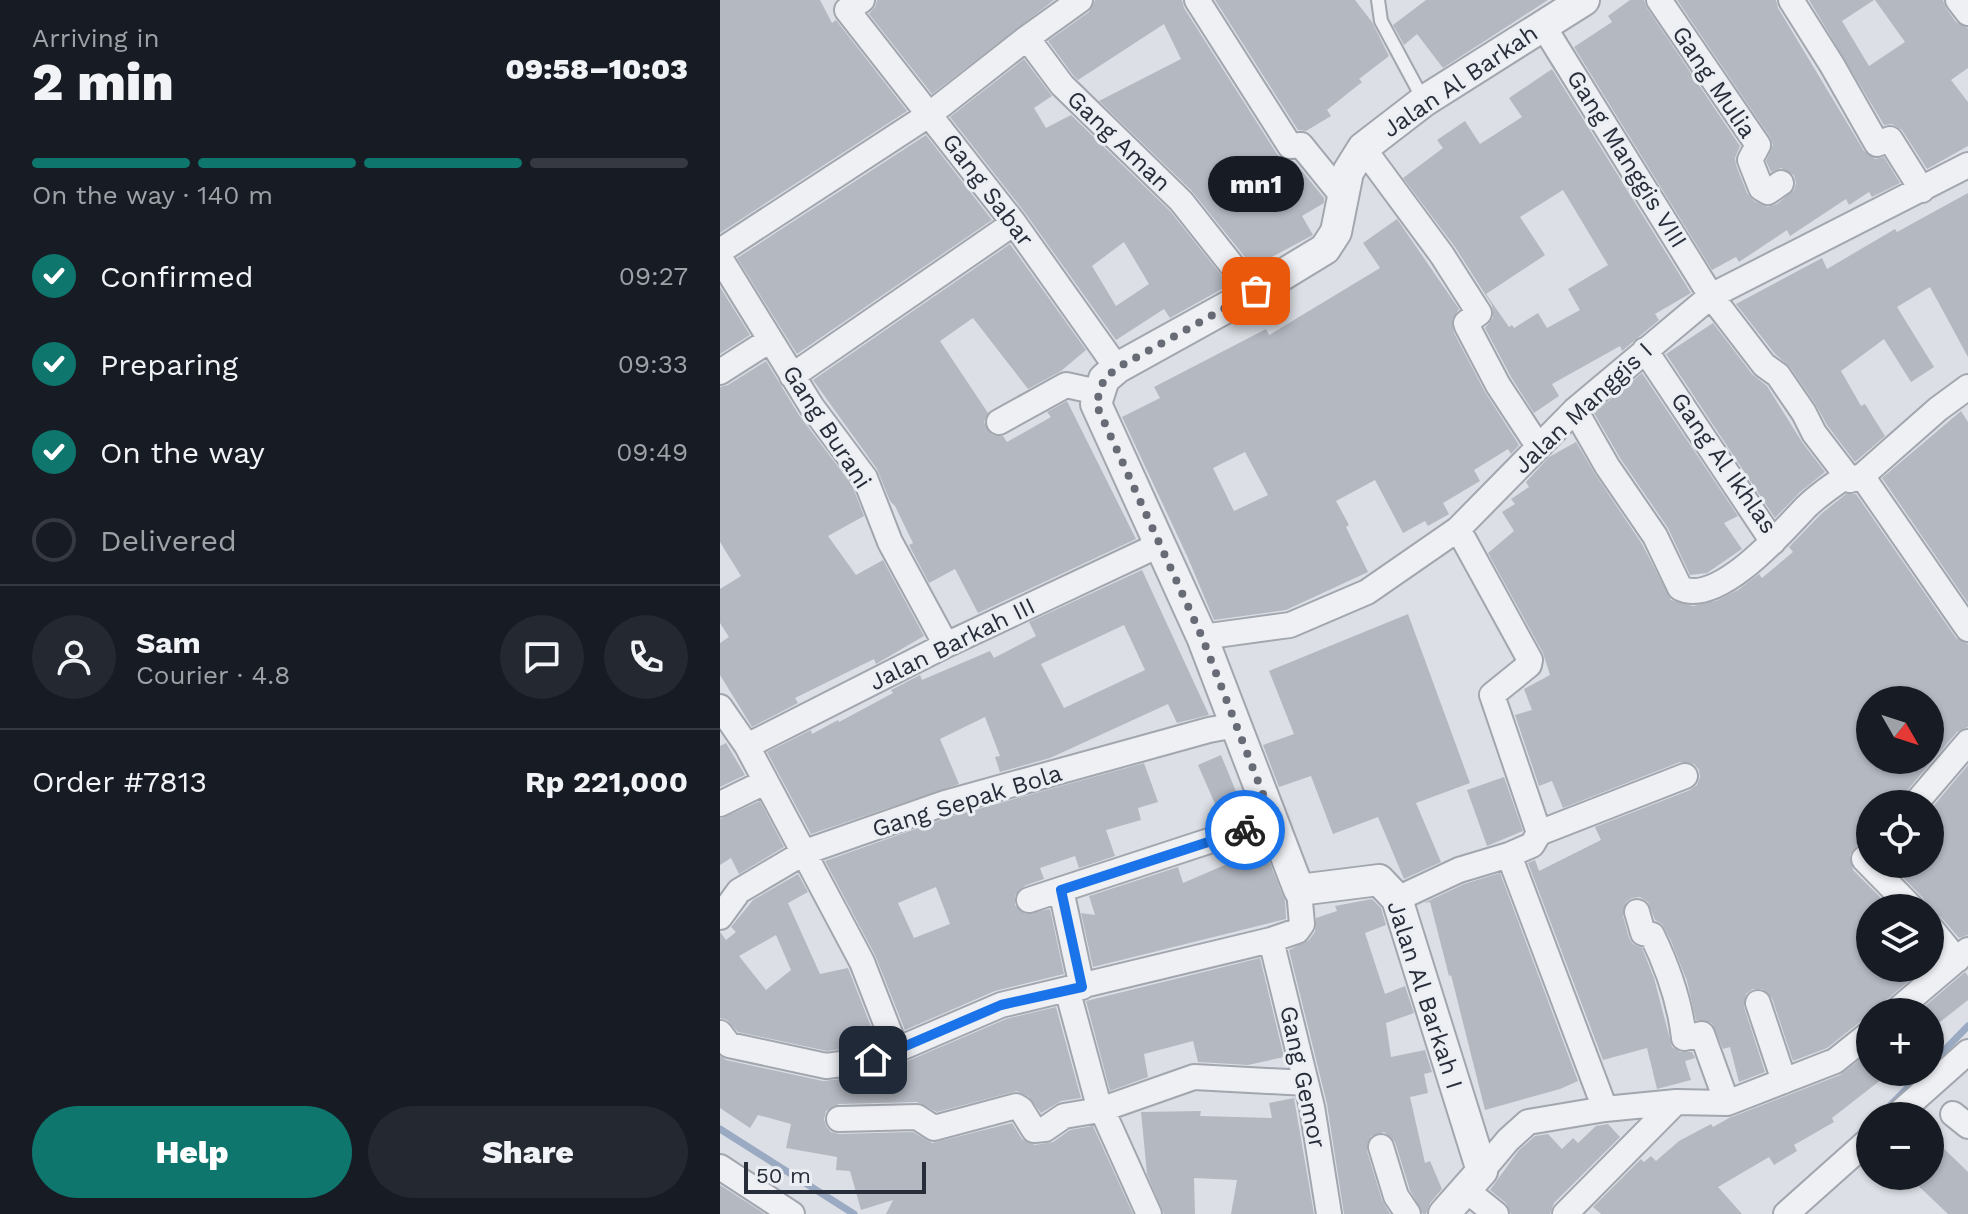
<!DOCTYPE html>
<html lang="en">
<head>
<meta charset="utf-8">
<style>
  :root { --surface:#171b24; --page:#242831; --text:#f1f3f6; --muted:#9ea1a6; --line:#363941; --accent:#0f766e }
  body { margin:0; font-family:"Work Sans",sans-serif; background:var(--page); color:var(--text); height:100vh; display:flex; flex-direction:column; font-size:30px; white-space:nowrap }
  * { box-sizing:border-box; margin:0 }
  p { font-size:26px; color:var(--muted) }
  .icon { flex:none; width:44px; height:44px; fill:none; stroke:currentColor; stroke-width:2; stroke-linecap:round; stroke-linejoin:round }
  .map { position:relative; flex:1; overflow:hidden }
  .sheet { display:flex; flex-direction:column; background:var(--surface); width:720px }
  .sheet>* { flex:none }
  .needle { width:52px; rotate:129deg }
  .controls { position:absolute; left:1136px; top:686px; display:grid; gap:16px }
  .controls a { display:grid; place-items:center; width:88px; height:88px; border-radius:50%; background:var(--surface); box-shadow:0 2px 6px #0004; font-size:40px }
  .scale { position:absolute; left:24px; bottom:20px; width:182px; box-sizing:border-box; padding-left:8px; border:4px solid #282d3a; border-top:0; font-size:22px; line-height:28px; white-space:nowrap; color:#282d3a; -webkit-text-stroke:6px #ebeef3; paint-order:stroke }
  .pin { position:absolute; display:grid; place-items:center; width:68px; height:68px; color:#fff; margin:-34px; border-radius:16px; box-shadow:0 4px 12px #0006 }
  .courier { position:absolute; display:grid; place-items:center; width:80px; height:80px; margin:-40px; border:6px solid #1a73e8; border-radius:50%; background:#fff; color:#222; box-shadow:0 2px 10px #0007 }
  .bubble { position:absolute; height:56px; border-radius:28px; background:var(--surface); box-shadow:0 2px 6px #0004; font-size:26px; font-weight:800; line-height:56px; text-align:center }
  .head em { font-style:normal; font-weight:800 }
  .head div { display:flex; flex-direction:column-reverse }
  .head { display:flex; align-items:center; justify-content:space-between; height:136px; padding:0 32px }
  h1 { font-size:52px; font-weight:800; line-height:60px }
  .bar { display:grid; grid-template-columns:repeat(4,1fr); gap:12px 8px; align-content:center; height:96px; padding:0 32px }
  .bar i { height:10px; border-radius:6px; background:var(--line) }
  .bar .selected { background:var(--accent) }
  .bar p { grid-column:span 4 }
  .line { display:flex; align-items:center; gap:20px; padding:0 32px; border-top:2px solid var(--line) }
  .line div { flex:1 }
  .round { display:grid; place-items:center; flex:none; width:84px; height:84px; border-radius:42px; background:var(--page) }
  ol { padding:0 32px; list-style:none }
  li { display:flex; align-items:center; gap:24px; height:88px }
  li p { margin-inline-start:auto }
  li .icon { padding:8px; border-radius:50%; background:var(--accent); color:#fff; stroke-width:4 }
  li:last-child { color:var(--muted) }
  li i { width:44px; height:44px; border:4px solid var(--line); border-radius:50% }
  .button { display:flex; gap:16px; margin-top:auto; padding:16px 32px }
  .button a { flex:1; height:92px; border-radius:48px; background:var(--accent); color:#fff; font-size:32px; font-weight:800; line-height:92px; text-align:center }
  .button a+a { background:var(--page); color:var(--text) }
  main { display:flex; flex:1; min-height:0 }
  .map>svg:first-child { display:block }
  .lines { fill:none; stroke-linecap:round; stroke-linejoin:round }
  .stream { stroke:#9aaac2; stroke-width:7 }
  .building { fill:#b4b8c1; fill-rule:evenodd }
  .service-casing { stroke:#a2a6ae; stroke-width:16 }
  .minor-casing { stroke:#a2a6ae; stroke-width:28 }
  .tertiary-casing { stroke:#a2a6ae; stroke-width:34 }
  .service { stroke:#eff0f4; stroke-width:12 }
  .minor { stroke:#eff0f4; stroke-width:24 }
  .tertiary { stroke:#eff0f4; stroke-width:30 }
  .done { stroke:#676b76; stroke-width:8; stroke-dasharray:0 14.4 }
  .route { stroke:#1a73e8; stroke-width:10 }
  .labels { text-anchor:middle; stroke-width:6; stroke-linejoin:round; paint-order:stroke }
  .street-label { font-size:24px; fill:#282d3a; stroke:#ebeef3 }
</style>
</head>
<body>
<main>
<section class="sheet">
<div class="head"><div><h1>2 min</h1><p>Arriving in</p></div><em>09:58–10:03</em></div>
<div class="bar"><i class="selected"></i><i class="selected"></i><i class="selected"></i><i></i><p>On the way · 140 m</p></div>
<ol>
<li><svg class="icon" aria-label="check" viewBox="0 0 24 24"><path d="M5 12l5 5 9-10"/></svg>Confirmed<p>09:27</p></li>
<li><svg class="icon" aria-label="check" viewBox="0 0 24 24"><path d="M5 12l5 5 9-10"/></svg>Preparing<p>09:33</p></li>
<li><svg class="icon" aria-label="check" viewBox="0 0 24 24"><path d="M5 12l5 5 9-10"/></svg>On the way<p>09:49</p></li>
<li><i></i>Delivered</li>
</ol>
<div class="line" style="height:144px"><a class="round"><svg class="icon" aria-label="person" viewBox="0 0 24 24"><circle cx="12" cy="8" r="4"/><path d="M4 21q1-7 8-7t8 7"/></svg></a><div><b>Sam</b><p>Courier · 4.8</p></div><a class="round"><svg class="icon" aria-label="chat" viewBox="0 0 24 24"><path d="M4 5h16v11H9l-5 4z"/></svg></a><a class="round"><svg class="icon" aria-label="phone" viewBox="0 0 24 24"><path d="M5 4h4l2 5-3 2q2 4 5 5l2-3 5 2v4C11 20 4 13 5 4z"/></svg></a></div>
<div class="line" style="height:104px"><div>Order #7813</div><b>Rp 221,000</b></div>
<div class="button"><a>Help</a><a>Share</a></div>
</section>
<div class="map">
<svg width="1248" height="1214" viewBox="0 0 1248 1214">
  <rect width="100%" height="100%" fill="#dcdfe5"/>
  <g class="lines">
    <!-- stream -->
    <path class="stream" d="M1210,1065L1248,1026
      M1160,1116L1203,1072
      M0,1129L134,1214"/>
  </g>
  <!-- building -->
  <path class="building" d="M0,0H100L112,23L116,20L187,111L0,233Z
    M157,0H334L212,94L149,14L155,7Z
    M375,0H462L464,8L557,154L564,160L574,161L604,198V203L582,216L593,235L533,267L471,190L379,101L461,59L444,24L358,80L353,75L328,41L369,12Z
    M495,0H635L652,22L669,56L639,79L642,82L607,110L611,116L586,131L578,130Z
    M706,0H828L723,68L697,34L684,45L673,25Z
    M910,0H924L927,8L1020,146L1015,158L1016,165L1027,193L1034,201L1048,207L1057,204L1074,190L1076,183L1074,175L1061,168L1051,172L1046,161L1053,145L1050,137L957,0H1056L1058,8L1144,151L1155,159L1164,157L1180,183L1152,197L1149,192L1129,205L1126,199L1070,236L1067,230L1019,262L1016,257L992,270L854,47L892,22L888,16Z
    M1089,0H1154L1122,21L1149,66L1185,42L1155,0H1223L1226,8L1236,22L1248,28V68L1231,80L1248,102V146L1207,169L1182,130L1172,124L1164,125Z
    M304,59L332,96L314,108L326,128L351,115L450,211L509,285L450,318L444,309L396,340L306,214L230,117ZM404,242L429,284L396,306L372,266Z
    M832,69L971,293L935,314L939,320L902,351L900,346L832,384L839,396L814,413L791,377L765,328L773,318L772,305L735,247L683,178L723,148L717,140L745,121L760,144L802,117L789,98ZM843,190L888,265L848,289L860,310L827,328L818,313L794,328L792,325L789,327L766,294L825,255L800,217Z
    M206,135L272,220L77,354L17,258Z
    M1248,193V357L1210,287L1177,307L1214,367L1191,382L1164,339L1121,371L1141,406L1145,404L1165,436L1135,462L1107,425L1096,405L1070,367L1055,354L1016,304L1102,258L1107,269L1175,229L1177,232Z
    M677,219L739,309L732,320L734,333L765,392L799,445L791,454L788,449L754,470L760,481L723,503L729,514L708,526L705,521L683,533L655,480L616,501L629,525L626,527L648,572L566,610L494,620L468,558L402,417L440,398L434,387L546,329L549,335L660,268L643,243ZM525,452L548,495L514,511L493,468Z
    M290,244L366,350L341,371L308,389L253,318L220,341L268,413L264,422L272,435L283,436L287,442L331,417L327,412L347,401L416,539L258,613L235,569L209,583L189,545L193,543L175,506L170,501L157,469L93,380Z
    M0,287L30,335L0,354Z
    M993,323L1032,374L1047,386L1082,442L1105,472L1080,492L1055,518L946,354Z
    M46,361L79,415L132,485L144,516L108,536L136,575L163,560L204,636L156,664L154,659L75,698L78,703L32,727L0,675V643L9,637L0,623V589L21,576L0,542V387L8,385Z
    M922,373L1018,516L1004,523L1022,549L987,573L970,575L948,528L900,458L874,413Z
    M1241,411L1248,422V603L1162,478Z
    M856,442L875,474L922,544L951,600L973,606L996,601L1018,590L1039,574L1042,578L1073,552L1069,547L1101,514L1126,494H1136L1236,638L1248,644V727L1237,732L1184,794L1180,804H1150V839L1140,842L1130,855L1133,870L1171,908H1150V933L1143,939L1150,949V968H1204L1165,1001L1160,1012H1150V1018L1141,1021L1107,1048L1073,1061L1052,998L1042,989H1033L1026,994L1024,1007L1045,1072L1019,1082L1010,1047L1003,1049L992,1023L976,1020L967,981L951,941L942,924L935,920L928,902L920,897L912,898L906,902L903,916L909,938L913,944L922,948L934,978L952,1047L960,1052H972L975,1058L965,1061L971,1080L937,1089L927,1048L883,1060L808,863L815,860L819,871L881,840L875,827L970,790L977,785L980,777L979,770L974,764L960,762L843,808L832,781L819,786L795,715L812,710L804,689L830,675L823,653L768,553L794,531L782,512L795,504L791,499L809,487L806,482L829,457ZM1150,700H1210V760H1150Z
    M422,570L489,715L457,723L448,704L330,758L280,772L275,757L280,756L265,717L220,739L239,784L91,834L47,752L91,730L92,734L118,720L119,722L173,693L171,690L200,675L202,680L270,651L274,658L316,636L309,622ZM404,625L425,670L344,708L321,664Z
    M688,614L750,783L696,803L721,862L684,879L658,817L613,834L591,776L559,787L543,745L574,734L549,671Z
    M6,743L25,775L0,787V746Z
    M501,755L524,811L502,820L478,765Z
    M424,763L438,802L418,808L421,820L386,830L395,856L359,868L355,856L320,868L324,879L304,886L295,896V905L305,914L330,909L344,974L275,991L185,1030L155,955L105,861L229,817ZM216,887L230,924L194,938L178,903Z
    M1248,765V935L1239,938L1221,917L1210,912L1203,898L1170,864H1210V810Z
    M784,777L803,831L767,846L747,790Z
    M40,801L64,847L19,874L11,858L0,865V819Z
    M546,853L565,901L566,919L373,967L361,913L375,915L369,896L458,867L463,883L514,861L516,864Z
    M780,873L858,1081L840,1089L765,1110L731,975L729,976L710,902L704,903L744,884Z
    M78,874L88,892L68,903L100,974L128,968L157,1042L149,1045L107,1051L18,1032L7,1020L0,1018V932L6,940L16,932L11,927L33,900ZM56,935L71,970L46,990L19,956Z
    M652,899L661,908L666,925L645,933L665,994L685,986L694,1013L666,1023L671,1057L705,1050L712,1072L704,1074L708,1093L690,1097L705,1163L710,1161L722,1189L710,1203L706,1214H703L690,1190L675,1142L664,1132L651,1136L647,1151L662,1200L670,1214H624L607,1104L569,950L589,940L595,932L596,918L617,911L615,906Z
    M540,958L564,1057L528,1065L478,1062L473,1041L424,1054L428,1077L390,1091L366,1001Z
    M1245,972L1248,976V1000L1210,1030V1012H1198Z
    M336,1007L361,1098L341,1101L321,1113L309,1097L297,1091L217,1112L197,1102L119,1104L106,1111L104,1119L106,1126L111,1132L119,1134L193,1132L212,1143L292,1123L302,1139L315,1145L333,1142L350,1130L373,1126L413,1214H166L173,1200L141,1210L130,1171L116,1170L117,1157L66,1148L71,1124L38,1115L30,1128L0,1108V1056L6,1060L103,1081L155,1075L286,1019Z
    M1150,1052V1072H1171L1112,1118L1114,1122L1074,1145L1077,1151L1054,1165L1049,1157L998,1187L1022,1214H881L873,1207L921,1159L924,1162L931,1156L936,1161L959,1141L991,1124L993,1127L1009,1118L1120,1075Z
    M574,1098L594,1214H511L517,1180L474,1178L475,1214H444L427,1174L421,1112L481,1111L480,1116L552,1118L549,1103Z
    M888,1124L900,1137L834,1203L830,1214H791L786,1203L770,1190L799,1150L815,1136L828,1134L842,1149L853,1138L858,1143L876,1126Z
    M1210,1135L1248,1172V1214H1228L1188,1176H1210Z
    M0,1185L45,1214H0Z"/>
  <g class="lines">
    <!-- service casing -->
    <g class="service-casing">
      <path id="service" d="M658,0L661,21L704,101"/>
    </g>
    <!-- minor casing -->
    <g class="minor-casing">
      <path id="minor" d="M142,0L127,10L294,223L397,368
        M360,0L307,38L342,85L461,201L518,273L536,291
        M477,0L570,146L581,145L624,198
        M939,0L1038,145L1030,160L1041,188L1048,192L1061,183
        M1071,0L1112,65L1157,144L1170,139L1202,190
        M1238,0L1248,13
        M822,24L991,296L1044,365L1058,375L1084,413L1094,433L1130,480L1142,476L1218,409L1248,387
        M643,148L722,255L759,313L746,323L747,326L778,385L818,446
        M0,251L210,114L307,38
        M0,258L92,407L145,478L170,542L226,645
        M925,350L1053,542
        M0,372L50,340
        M72,376L294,223
        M855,410L887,466L935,536L960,588C998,607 1063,531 1086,507C1098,495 1112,486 1126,476
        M279,422L346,385L378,392
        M1142,476L1248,629
        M738,529L810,660L809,665L772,695L819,833L812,845L789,855L885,1109
        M482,637L570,625L647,592L738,529L855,410L991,296L1248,165
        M0,707L27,746L142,962L176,1049
        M27,746L226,645L439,545
        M0,804L45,782
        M1195,804L1248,742
        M819,833L965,776
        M1150,854L1144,859L1192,908
        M341,890L362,987
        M677,899L739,870L789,855
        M309,900L553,820
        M917,912L923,933L932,935C948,968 960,1002 964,1038L982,1034L1007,1103
        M0,917L19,891L85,852L225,803L489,730L516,725
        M1210,927L1237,960
        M551,940L592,1107L609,1214
        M347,989L380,1110L384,1114L429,1214
        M1038,1003L1064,1081
        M1175,1012L1248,950
        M0,1033L9,1045L106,1066L153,1060L281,1005L551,940L577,931L582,924L579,890
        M1233,1114L1248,1126
        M1176,1116L1248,1052
        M119,1119L197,1117L214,1128L296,1106L301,1109L314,1130L325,1129L344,1116L380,1110L474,1077L586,1083
        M661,1147L676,1196L688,1214
        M0,1167L72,1214
        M762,1171L788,1140L808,1122L885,1109L956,1102L1007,1103L1115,1061L1150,1033
        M746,1190L776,1214
        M845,1214L956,1102
        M1066,1214L1150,1139"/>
    </g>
    <!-- tertiary casing -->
    <g class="tertiary-casing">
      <path id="tertiary" d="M724,1214L762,1171L677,899L659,880L579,890L482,637L376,404L384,379L397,368L536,291L605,249L616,232L628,172L643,148L704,101L864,0"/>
    </g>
    <!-- service -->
    <use href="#service" class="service"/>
    <!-- minor -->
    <use href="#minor" class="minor"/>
    <!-- tertiary -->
    <use href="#tertiary" class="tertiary"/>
  </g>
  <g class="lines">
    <!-- done -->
    <path class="done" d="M525,830L553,820L482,637L376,404L384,379L397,368L536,291"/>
    <!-- route -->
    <path class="route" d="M153,1060L281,1005L362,987L341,890L525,830"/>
  </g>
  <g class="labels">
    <!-- street labels -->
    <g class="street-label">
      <text transform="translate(740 81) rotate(-34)" y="8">Jalan Al Barkah</text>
      <text transform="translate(994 82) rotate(56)" y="8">Gang Mulia</text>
      <text transform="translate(399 141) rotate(44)" y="8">Gang Aman</text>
      <text transform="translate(907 159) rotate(58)" y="8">Gang Manggis VIII</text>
      <text transform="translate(268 190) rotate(53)" y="8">Gang Sabar</text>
      <text transform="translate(863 408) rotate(-43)" y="8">Jalan Manggis I</text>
      <text transform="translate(107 427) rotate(57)" y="8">Gang Burani</text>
      <text transform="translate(1004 463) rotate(55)" y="8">Gang Al Ikhlas</text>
      <text transform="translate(232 644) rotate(-26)" y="8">Jalan Barkah III</text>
      <text transform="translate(247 801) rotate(-17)" y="8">Gang Sepak Bola</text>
      <text transform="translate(705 995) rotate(72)" y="8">Jalan Al Barkah I</text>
      <text transform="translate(583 1077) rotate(78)" y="8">Gang Gemor</text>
    </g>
  </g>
</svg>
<div class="controls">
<a><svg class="needle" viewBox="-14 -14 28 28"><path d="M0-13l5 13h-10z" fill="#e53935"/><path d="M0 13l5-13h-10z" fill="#9ea1a6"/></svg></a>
<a><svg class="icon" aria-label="locate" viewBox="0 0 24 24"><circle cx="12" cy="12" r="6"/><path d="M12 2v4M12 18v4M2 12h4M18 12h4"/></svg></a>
<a><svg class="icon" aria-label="layers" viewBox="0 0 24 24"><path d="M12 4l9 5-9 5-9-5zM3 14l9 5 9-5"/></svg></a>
<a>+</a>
<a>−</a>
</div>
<div class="scale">50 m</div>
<div class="pin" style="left:536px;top:291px;background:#ea580c"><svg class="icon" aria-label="bag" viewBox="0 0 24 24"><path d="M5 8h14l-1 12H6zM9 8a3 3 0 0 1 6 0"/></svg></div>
<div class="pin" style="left:153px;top:1060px;background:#1f2937"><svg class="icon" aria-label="home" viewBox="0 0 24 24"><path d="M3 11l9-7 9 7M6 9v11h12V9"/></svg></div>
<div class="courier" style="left:525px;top:830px"><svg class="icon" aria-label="bike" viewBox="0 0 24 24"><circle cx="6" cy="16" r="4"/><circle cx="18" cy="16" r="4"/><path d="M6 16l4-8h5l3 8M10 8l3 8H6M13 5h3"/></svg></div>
<div class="bubble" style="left:488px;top:156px;width:96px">mn1</div>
</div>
</main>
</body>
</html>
